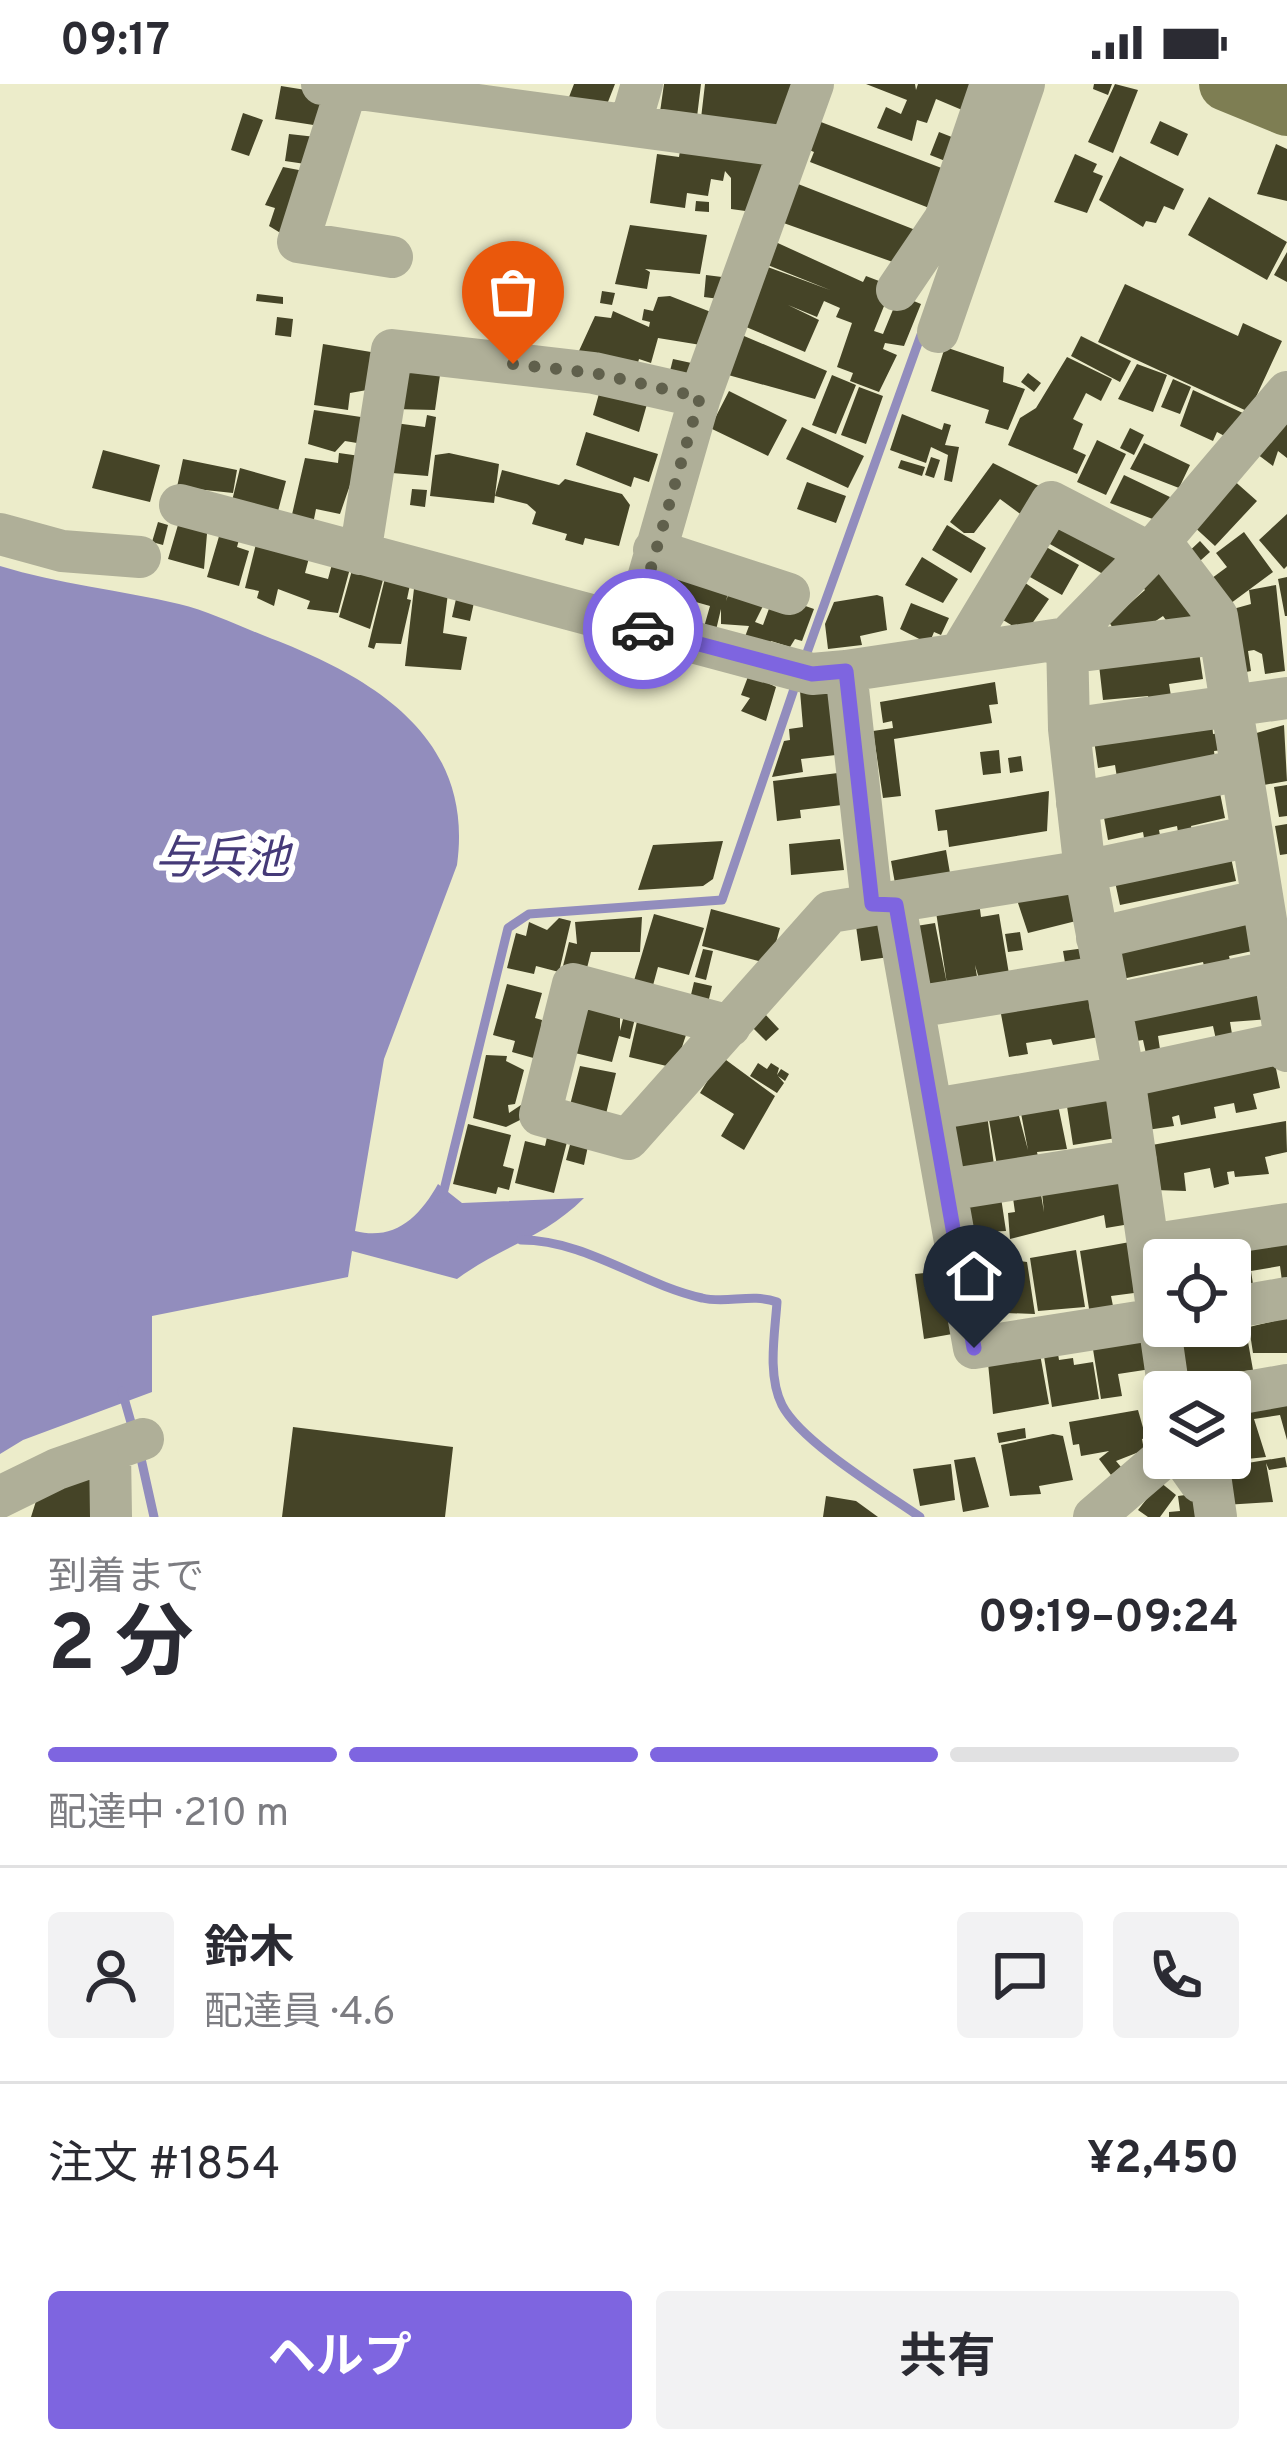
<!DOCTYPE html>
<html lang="ja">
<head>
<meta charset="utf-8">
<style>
  :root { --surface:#fff; --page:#f2f2f3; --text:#2b2b33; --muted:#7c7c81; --line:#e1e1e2; --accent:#7e65e0 }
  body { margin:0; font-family:Overpass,"Noto Sans JP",sans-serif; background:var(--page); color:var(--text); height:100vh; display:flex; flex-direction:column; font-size:45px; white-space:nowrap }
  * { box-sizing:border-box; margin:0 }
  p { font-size:39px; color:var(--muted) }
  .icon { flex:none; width:66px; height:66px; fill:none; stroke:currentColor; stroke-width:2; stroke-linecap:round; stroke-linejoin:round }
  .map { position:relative; height:1433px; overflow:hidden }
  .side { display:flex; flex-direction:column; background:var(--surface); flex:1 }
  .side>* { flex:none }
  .buttons { position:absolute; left:1143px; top:1155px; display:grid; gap:24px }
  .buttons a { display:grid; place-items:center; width:108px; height:108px; border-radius:12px; background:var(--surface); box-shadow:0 6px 18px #0003; font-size:60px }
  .pin { position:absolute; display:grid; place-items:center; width:102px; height:102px; color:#fff; margin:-123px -51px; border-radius:50% 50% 50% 0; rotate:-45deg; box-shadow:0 0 12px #0007 }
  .pin .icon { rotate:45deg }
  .courier { position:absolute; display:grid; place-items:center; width:120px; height:120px; margin:-60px; border:9px solid #7e65e0; border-radius:50%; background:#fff; color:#222; box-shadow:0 3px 15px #0007 }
  .overview em { font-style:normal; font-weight:700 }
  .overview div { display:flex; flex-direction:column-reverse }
  .overview { display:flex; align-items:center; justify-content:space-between; height:204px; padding:0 48px }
  h1 { font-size:78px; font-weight:700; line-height:90px }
  .bar { display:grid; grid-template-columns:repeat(4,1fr); gap:18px 12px; align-content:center; height:144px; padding:0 48px }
  .bar i { height:15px; border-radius:9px; background:var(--line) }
  .bar .current { background:var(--accent) }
  .bar p { grid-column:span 4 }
  .line { display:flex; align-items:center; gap:30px; padding:0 48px; border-top:3px solid var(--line) }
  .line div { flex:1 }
  .round { display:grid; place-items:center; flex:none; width:126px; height:126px; border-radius:12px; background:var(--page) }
  .button { display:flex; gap:24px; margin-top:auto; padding:24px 48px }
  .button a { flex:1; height:138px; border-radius:12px; background:var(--accent); color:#fff; font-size:48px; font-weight:700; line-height:138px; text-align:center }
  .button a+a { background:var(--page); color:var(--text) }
  .status { display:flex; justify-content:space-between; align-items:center; height:84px; padding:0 60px; background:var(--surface); direction:ltr }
  .status svg { height:33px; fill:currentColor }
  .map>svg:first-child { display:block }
  .water { fill:#928dbd }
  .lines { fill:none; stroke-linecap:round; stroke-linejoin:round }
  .stream { stroke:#928dbd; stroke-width:9 }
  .building { fill:#454427 }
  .minor { stroke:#afaf98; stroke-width:42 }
  .major { stroke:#7e7e53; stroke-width:54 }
  .done { stroke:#60604c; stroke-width:12; stroke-dasharray:0 21.6 }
  .route { stroke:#7e65e0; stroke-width:15 }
  .labels { text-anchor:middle; stroke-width:12; stroke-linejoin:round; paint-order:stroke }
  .water-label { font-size:45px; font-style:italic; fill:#453a78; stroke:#fff }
</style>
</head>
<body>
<div class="status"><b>09:17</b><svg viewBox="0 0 49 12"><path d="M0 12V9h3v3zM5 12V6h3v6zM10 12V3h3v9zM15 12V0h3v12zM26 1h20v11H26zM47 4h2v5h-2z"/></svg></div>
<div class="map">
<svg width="1287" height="1433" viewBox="0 0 1287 1433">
  <rect width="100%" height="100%" fill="#ececca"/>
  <!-- water -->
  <path class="water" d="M0,482C58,500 120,506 179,520C208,527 237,541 265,552C370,592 475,651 457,781L384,975L355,1147C394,1157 419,1134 438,1100L462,1119L584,1114C544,1154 502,1162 457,1195L352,1167L348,1193L152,1232V1308L23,1356L0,1370Z"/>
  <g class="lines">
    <!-- stream -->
    <path class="stream" d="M804,577L922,248
      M442,1114L508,844L529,830L722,816L794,605
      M521,1156C586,1156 640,1200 702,1214C726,1220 752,1209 777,1218C775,1249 767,1291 782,1321C801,1358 884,1408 920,1433
      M122,1307L134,1349
      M140,1370L154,1433"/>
  </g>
  <!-- building -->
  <path class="building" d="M574,0H615L604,28L569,13Z
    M664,0H701L697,33L660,28Z
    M705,0H793L785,54L700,43Z
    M866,0H915L916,6L918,0H987L974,31L936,15L927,39L917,36L912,57L877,44L886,23L901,30L907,16Z
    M1094,0H1112L1108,11L1093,5Z
    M1115,0L1138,6L1113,69L1088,58Z
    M281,2L331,10L320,42L275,35Z
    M243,29L263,36L249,72L231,66Z
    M813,35L952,88L937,127L810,78L814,68L802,63Z
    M1160,37L1188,50L1178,72L1150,59Z
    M939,48L962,57L953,80L930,71Z
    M289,50L316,53L312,81L285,77Z
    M682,55L771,68L760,129L731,125V94L725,87L723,97L711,95L708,112L687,109L685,124L650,119L657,70L679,73Z
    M1276,60L1287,65V117L1257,110Z
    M1075,70L1097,80L1093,88L1103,92L1087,129L1054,118Z
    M1120,72L1184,105L1174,126L1164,122L1156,139L1146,137L1143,143L1099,116Z
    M283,83L304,87L292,156L269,142L275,124L265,121Z
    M793,98L918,147L904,182L778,137Z
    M1209,113L1287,158L1267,196L1188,151Z
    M696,117L709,118V128L695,127Z
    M630,141L707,151L700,190L645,185L650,188L647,205L615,200Z
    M769,155L863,198L866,192L892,202L874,247L883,250L899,211L921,220L904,262L885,259L883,265L897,271L879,308L850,297L853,289L837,283L852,239L836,233L840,224L824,217L817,233L788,221L819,236L805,268L739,240L765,182L830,206L760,178Z
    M1287,168V198L1274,191Z
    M706,191L730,194L727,216L704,213Z
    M1125,200L1238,252L1243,239L1282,257L1249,328L1098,258Z
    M602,207L615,209L612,221L600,219Z
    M257,210L283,213V220L256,217Z
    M670,212L716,230L707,262L658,254L651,279L639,275L636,286L578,269L595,232L611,234L613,227L649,243L650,238L642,236L644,225L653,227L658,213Z
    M277,233L293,235L291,253L275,251Z
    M737,249L827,287L815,315L721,289Z
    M1081,252L1131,277L1120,298L1071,272Z
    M323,260L377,269L367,306L350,309L348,326L314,321Z
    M945,263L1004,283L1003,298L1025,305L1008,346L985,339L989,326L931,307Z
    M1067,273L1112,295L1101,317L1086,309L1073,335L1083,340L1073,365L1086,371L1077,390L1008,361L1020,334L1036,324Z
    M673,275L696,280L689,300L668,295Z
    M1137,280L1167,291L1153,328L1118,315Z
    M441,284L435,326L393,325L405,286Z
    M1028,289L1041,299L1034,308L1021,298Z
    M832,291L856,301L836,350L812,341Z
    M1173,295L1191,303L1180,330L1161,323Z
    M602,299L649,313L639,348L593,331Z
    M859,303L883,312L866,360L841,351Z
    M1193,306L1245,330L1232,356L1217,348L1213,357L1180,342Z
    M729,307L787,336L768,372L710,344Z
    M314,326L361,333L357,359L345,357L335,368L308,360Z
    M1287,327V374L1278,367L1273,382L1257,370Z
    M902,330L942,346L944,339L951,341L945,361L959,363L952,398L944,396L948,371L931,363L926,379L890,366Z
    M427,331L436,333L428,392L380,388L395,339L425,343Z
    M802,343L864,372L848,404L786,375Z
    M1130,344L1144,351L1134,371L1120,364Z
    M586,348L658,370L649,398L634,393L631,403L576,381Z
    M1097,356L1126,370L1106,411L1077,398Z
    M1144,359L1190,381L1179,404L1130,385Z
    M103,366L160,381L150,418L92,404Z
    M339,369L360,372L340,430L316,425L313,440L291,435L305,374L338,379Z
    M449,369L499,380L494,419L430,412L435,371Z
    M931,373L940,376L934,394L925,391Z
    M183,375L237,386L233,409L177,403Z
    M901,376L925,383L922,392L898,384Z
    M993,379L1039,402L1023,432L1000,415L974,449H964L950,438Z
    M240,384L286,397L277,431L232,417Z
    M502,386L559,401L565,395L622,410L630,421L619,462L585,454L583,461L565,456L567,450L532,440L536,428L527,420L495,412Z
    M1124,391L1170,413L1158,437L1110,419Z
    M1231,394L1257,417L1215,462L1190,439Z
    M807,398L846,412L836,439L797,425Z
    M412,405L427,406L425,423L410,421Z
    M1287,430V482L1284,485L1259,456Z
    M180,434L208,438L204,485L168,475Z
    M158,438L168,441L163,461L152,458Z
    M1059,439L1126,466L1110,494L1041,455Z
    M947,441L986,464L971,489L932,466Z
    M1244,448L1273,488L1223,525L1204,500L1227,483L1216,469Z
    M220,449L240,452L237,463L249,467L239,502L207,493Z
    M1200,457L1210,468L1191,485L1182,474Z
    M1037,458L1079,481L1062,511L1021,488Z
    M256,460L310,470L305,489L328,495L334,473L352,477L338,529L307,525L310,517L278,505L274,522L257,514L259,507L245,504Z
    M922,473L958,495L943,519L905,501Z
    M354,479L384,492L370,545L339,533Z
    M664,479L731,497L726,517L733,497L769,510L755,538L763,541L774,511L814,525L802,557L795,555L790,563L771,557L768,566L743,558L749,542L721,540V525L716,546L704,543L710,522L657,507Z
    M1165,482L1201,537L1171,543L1163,532L1138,549L1118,552L1109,538L1145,506L1140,499Z
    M386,490L411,496L407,515L411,516L401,560L376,559L374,565L368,563Z
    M1015,492L1049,515L1029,544L1018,545L1003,536Z
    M1287,493V532H1285L1278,495Z
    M415,496L449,501L443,549L467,553L461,586L405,582Z
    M1276,501L1285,587L1265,590L1262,570L1254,566L1248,567L1251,587L1236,590L1233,525L1251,520L1249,506Z
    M458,506L476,509L470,537L452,533Z
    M877,511L883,513L887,546L860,552L862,561L828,565L825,540L834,518Z
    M911,519L949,534L941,551L934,548L929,560L900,545Z
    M1199,568L1203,595L1169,600L1172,618L1150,620L1148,612L1103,616L1099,581Z
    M749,590L776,603L766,637L741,627L750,614L741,611Z
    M995,598L998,620L989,621L992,639L894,655L901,712L883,714L873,647L893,644L892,637L883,639L880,618Z
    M828,604L836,671L801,675L803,688L772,693L784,657L790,656L789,645L803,643L800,607Z
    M1212,639L1213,650L1221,649L1223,666L1214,667L1215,676L1118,700L1115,681L1098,684L1094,656Z
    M1284,641L1287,697L1258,702L1253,650Z
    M999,666L1001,689L983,691L980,668Z
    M1021,672L1023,687L1010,689L1008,674Z
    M838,689L842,721L800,726L801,734L777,737L773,697Z
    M1287,701V732L1279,733L1274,703Z
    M1219,704L1225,734L1191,742L1194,757L1180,760L1177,742L1159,746L1162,763L1146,766L1143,748L1108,756L1103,728Z
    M1049,707L1047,747L949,763L947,746L938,747L935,726Z
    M1287,740V770L1280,771L1275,742Z
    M840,755L844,786L791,791L789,760Z
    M723,757L713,795L703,802L638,806L653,761Z
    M946,766L951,795L896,805L891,777Z
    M1230,769L1236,797L1120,821L1114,793Z
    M1070,806L1076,837L1028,849L1017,816Z
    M979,818L981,833L999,830L1011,902L980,898L975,881L978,898L923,915L910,843L935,839L947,900L936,828Z
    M711,825L780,844L770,880L702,862Z
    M654,830L704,844L689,891L658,883L652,905L633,900Z
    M642,833L640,868H591L586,888L563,882L569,858L577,860L575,838Z
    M559,834L571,837L559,888L536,882L534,890L507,884L516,849L526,852L529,838L547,846Z
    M1251,836L1257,866L1229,872L1231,881L1207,893L1203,878L1122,895L1115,865Z
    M883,837L889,873L861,877L856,842Z
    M1020,848L1023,866L1008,868L1005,850Z
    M1085,864L1089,887L1067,890L1063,867Z
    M703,865L713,867L706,896L695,893Z
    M694,898L712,902L708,919L690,915Z
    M1254,899L1270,935L1230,938L1233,956L1217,960L1213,942L1158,952L1161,972L1147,974L1143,956L1136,957L1125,928Z
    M507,900L542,909L535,934L542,936L537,975L512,968L515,957L493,951Z
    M1091,908L1099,953L1053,961L1051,955L1026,959L1028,970L1009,973L998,914Z
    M583,923L620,932V947L625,927L636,930L630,955L619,952L612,978L575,969Z
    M764,929L779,945L766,957L751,942Z
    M638,933L688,945L675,984L629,973Z
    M486,971L507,972L506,977L524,986L515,1020L508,1021L509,1029L521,1021L524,1034L506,1043L473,1034Z
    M722,973L775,1012L744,1066L721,1052L734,1030L700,1009Z
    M1274,975L1280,1004L1253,1010L1257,1025L1236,1029L1234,1019L1214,1023L1216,1034L1181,1041L1179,1031L1172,1033L1174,1042L1147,1046L1138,1002Z
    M758,979L767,985L771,979L779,984L777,991L781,985L789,990L785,997L778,992L784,999L777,1009L750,992Z
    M580,982L616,989L605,1034L569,1025Z
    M1109,1009L1116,1054L1073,1061L1066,1016Z
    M1057,1016L1067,1065L1037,1068L1041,1087L999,1093L988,1030L1019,1032L1028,1066L1020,1024Z
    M987,1031L995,1088L952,1094L944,1037Z
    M1286,1037L1287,1068L1265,1073L1269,1090L1235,1093L1234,1087L1227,1088L1229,1100L1214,1104L1210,1084L1184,1089L1186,1107L1155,1106L1152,1061Z
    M468,1040L511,1051L503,1082L514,1085L509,1106L498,1103L496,1110L453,1100Z
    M547,1053L567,1058L554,1109L515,1099L525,1057L545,1062Z
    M571,1057L588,1062L584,1081L566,1076Z
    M1122,1089L1130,1140L1106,1144L1104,1131L1010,1155L1008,1129L1015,1128L1012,1107L1040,1105L1044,1128L1041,1099Z
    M1000,1107L1006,1147L962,1149L957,1113Z
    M1287,1151V1197H1282L1280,1182L1251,1187L1254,1207L1238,1209L1230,1176H1164Z
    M1130,1158L1134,1209L1111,1212L1113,1222L1090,1231L1080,1167Z
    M1076,1166L1085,1223L1038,1227L1030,1174Z
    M1012,1176L1027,1178L1035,1230L980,1228L978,1182Z
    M944,1187L945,1198L924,1204L950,1200L958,1249L924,1255L915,1190Z
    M1287,1234V1269H1253L1249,1243Z
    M1245,1241L1253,1286L1199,1292L1201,1304L1186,1306L1178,1256L1186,1254L1184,1246Z
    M1140,1248L1151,1285L1118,1290L1122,1312L1101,1315L1092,1259Z
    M1057,1264L1059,1276L1073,1274L1074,1281L1093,1278L1099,1315L1052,1323L1043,1266Z
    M1040,1270L1049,1320L993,1330L988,1279Z
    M1287,1308V1356L1280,1331L1254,1335L1266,1373L1209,1379L1208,1374H1230V1339L1237,1340L1234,1315Z
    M1138,1326L1146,1354L1142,1355L1144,1366L1116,1377L1121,1383L1111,1391L1099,1375L1109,1367L1081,1372L1079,1360L1073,1361L1069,1338Z
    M293,1343L453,1363L445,1433H282Z
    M1025,1344L1026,1354L999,1359L997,1349Z
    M1053,1350L1063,1352L1073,1396L1039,1402L1041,1410L1010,1412L1001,1361Z
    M975,1373L989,1423L963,1428L954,1376Z
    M1285,1373L1287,1383L1269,1386L1266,1379L1273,1418L1224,1421L1217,1384Z
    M951,1380L955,1416L920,1422L913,1385Z
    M96,1383L93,1433H31L37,1414Z
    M1160,1398L1176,1411L1160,1433H1148L1138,1426Z
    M1193,1410L1204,1433H1169V1428L1180,1427L1178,1412Z
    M826,1412L856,1417L878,1433H823Z"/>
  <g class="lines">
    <!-- minor -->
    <path class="minor" d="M322,0L789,63
      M347,3L298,158L392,173
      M630,41L642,0
      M897,206L945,135L991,0
      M938,248L1024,0
      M180,421L812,590L846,587L1067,554L1150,469L1287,308
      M0,450L62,467L140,473
      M1160,457L1217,532L1287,967
      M654,466L789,510
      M360,470L392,266L594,289L700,313
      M634,543L700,313L813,0
      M1067,554L1069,645L1085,787L1124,993L1169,1308
      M960,569L1051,418L1150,469
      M1065,569L1217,550
      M846,587L872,820
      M1069,645L1287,614
      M1077,719L1241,686
      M895,821L974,1264L1164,1234
      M1097,854L1262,816
      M1110,921L1274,887
      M915,923L1105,892
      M730,942L573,900L540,1031L628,1055L830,828L1085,787L1252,752
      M934,1025L1124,993L1287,958
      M947,1106L1136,1076
      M1148,1161L1287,1140
      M1230,1224L1287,1214
      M1230,1311L1287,1301
      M110,1367L111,1433
      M1183,1374L1200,1398H1211L1216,1433
      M0,1413L57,1385L143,1355
      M1094,1433L1164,1373"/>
    <!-- major -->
    <path class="major" d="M1226,0L1287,25"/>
  </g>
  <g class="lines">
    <!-- done -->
    <path class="done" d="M513,280L594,289L700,313L634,543L643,545"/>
    <!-- route -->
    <path class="route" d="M643,545L812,590L846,587L872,820L896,821L974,1264"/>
  </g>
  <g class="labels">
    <!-- water labels -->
    <g class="water-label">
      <text x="222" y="789">与兵池</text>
    </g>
  </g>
</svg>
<div class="buttons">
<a><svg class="icon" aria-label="locate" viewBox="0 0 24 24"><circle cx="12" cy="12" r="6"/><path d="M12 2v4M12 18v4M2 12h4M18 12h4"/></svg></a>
<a><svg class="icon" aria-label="layers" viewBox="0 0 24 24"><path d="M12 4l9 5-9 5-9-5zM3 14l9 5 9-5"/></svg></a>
</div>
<div class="pin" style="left:513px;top:280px;background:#ea580c"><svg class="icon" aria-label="bag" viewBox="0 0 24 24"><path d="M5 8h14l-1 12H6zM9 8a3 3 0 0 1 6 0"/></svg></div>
<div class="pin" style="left:974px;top:1264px;background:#1f2937"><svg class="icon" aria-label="home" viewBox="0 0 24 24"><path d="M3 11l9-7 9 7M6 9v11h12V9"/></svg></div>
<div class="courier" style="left:643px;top:545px"><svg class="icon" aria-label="car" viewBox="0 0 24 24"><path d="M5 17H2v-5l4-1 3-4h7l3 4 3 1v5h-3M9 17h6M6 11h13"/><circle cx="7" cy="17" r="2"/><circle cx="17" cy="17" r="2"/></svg></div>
</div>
<section class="side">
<div class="overview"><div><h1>2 分</h1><p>到着まで</p></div><em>09:19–09:24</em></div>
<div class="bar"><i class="current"></i><i class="current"></i><i class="current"></i><i></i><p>配達中 · 210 m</p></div>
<div class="line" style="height:216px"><a class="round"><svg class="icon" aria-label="person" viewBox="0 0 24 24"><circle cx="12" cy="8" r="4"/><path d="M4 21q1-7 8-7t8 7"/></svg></a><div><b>鈴木</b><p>配達員 · 4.6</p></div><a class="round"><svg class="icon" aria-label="chat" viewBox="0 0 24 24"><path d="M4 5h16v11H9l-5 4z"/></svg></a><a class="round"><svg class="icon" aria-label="phone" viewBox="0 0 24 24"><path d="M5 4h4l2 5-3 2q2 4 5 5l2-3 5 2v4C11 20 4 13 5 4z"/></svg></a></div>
<div class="line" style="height:156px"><div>注文 #1854</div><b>¥2,450</b></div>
<div class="button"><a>ヘルプ</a><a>共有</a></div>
</section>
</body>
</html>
